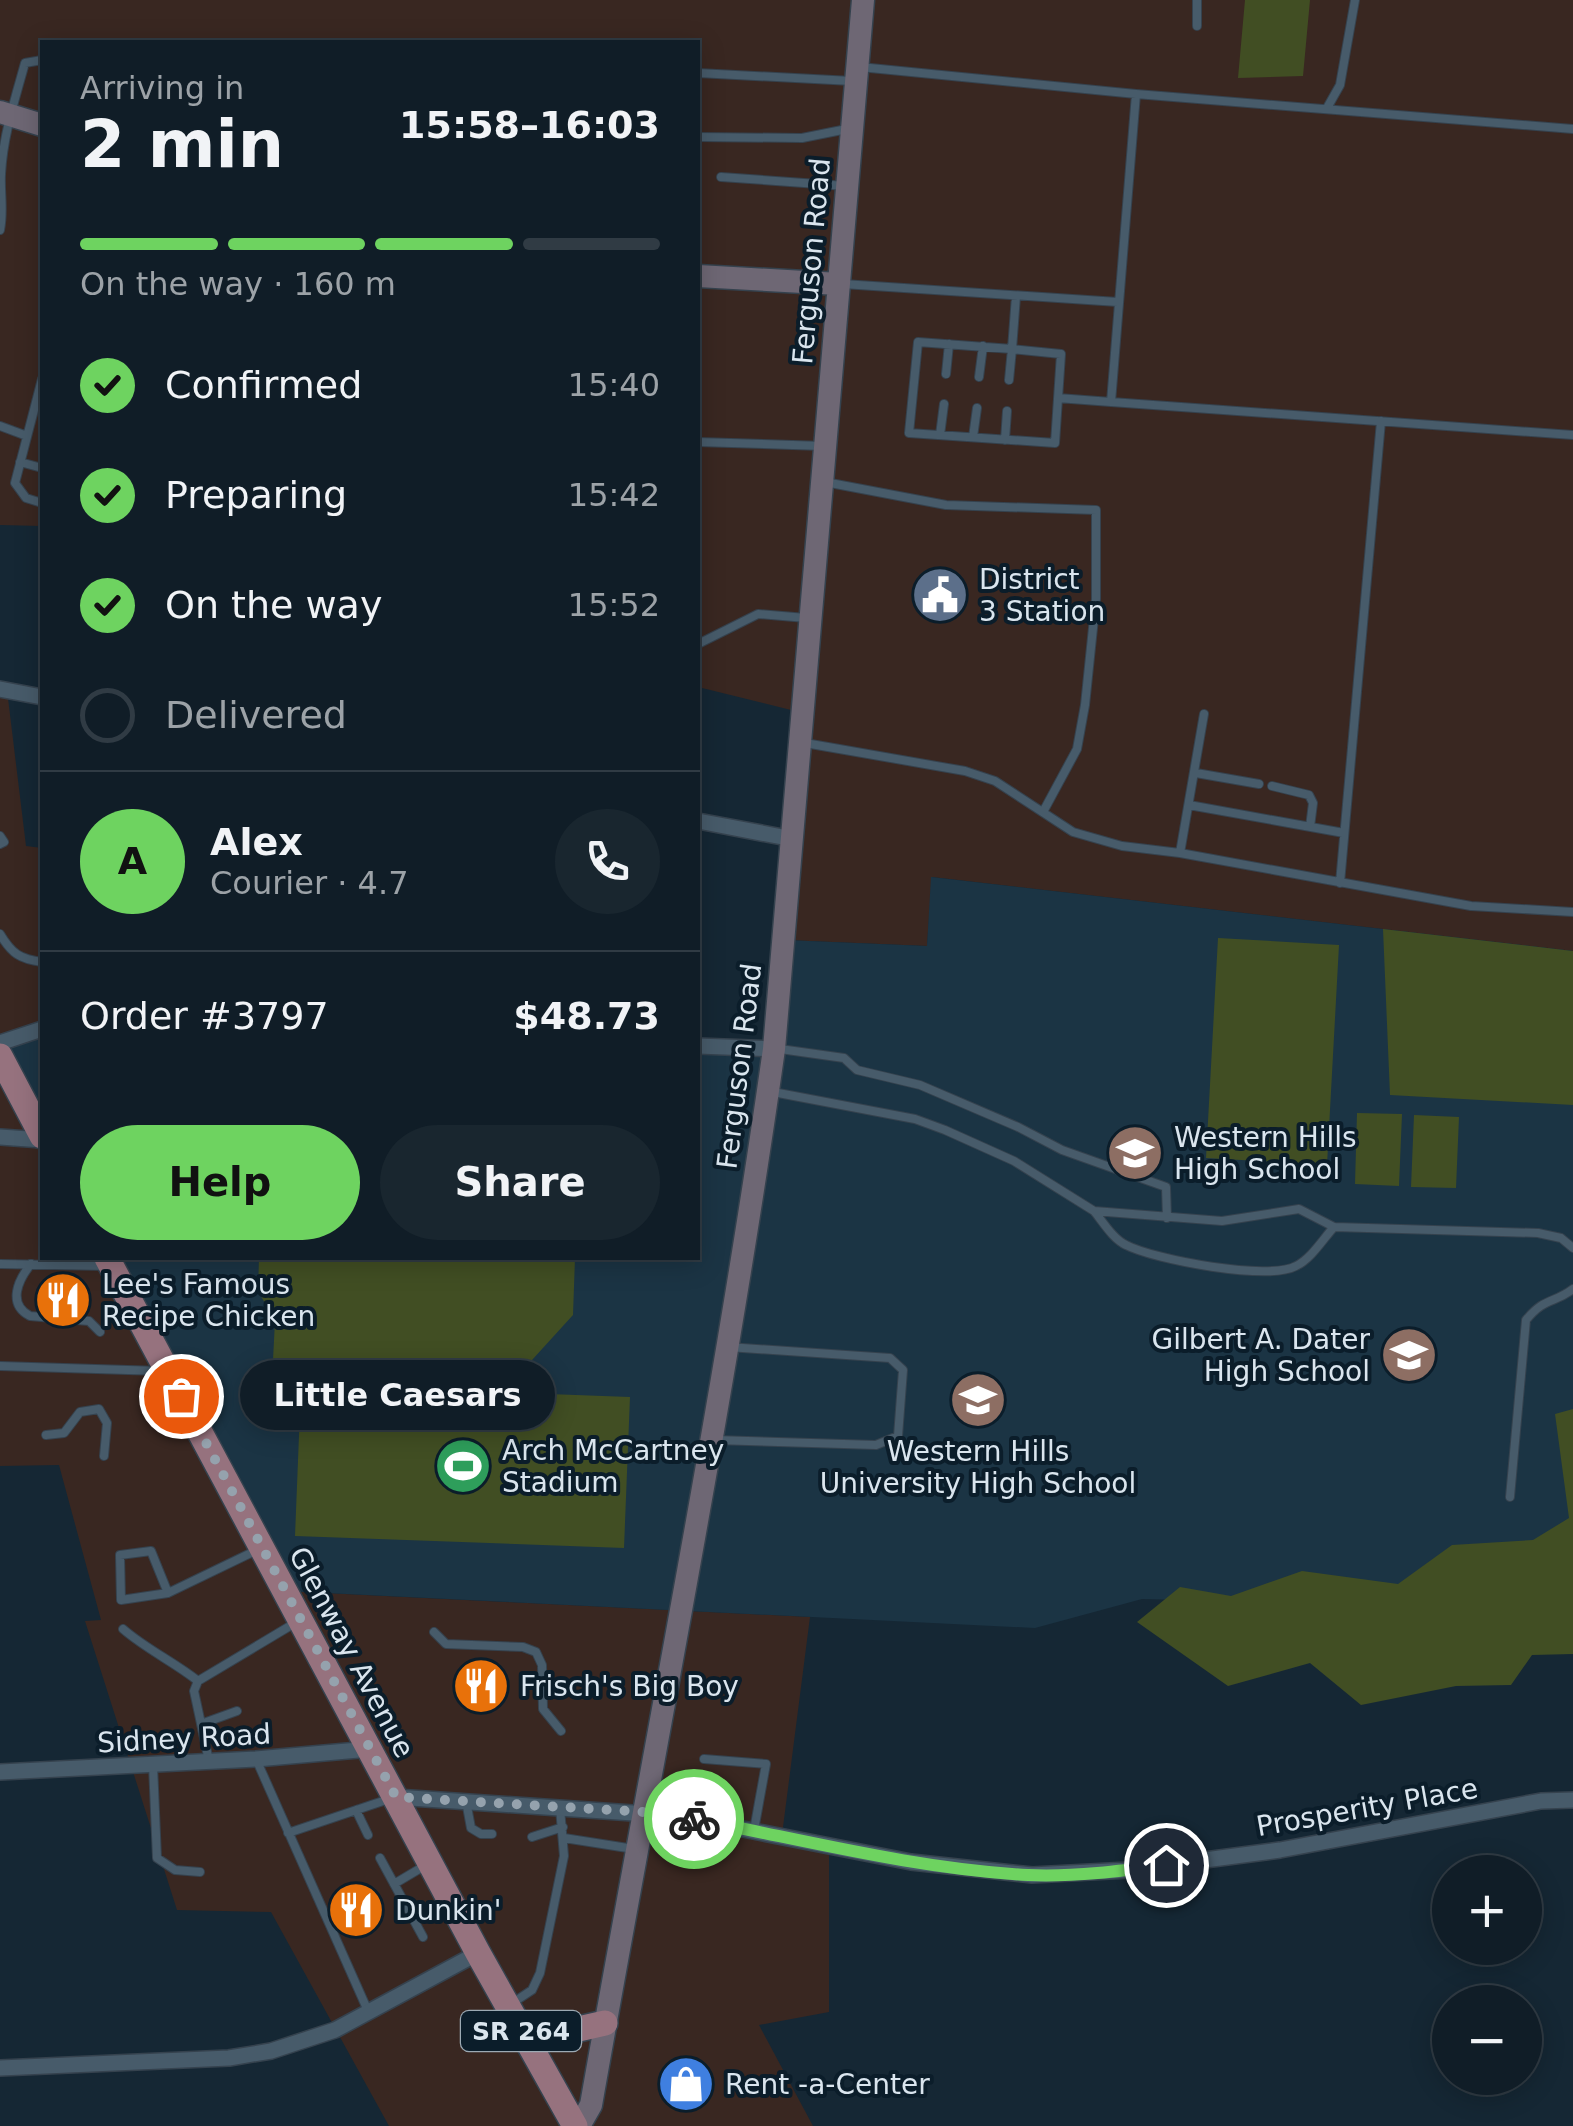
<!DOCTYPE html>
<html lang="en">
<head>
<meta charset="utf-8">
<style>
  :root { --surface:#101d27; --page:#19262f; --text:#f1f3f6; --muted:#9ca2a7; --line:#303b44; --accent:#6ed360 }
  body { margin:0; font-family:"DejaVu Sans",sans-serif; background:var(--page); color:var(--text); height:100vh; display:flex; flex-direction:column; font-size:38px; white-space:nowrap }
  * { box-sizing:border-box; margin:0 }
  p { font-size:32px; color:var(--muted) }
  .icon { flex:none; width:55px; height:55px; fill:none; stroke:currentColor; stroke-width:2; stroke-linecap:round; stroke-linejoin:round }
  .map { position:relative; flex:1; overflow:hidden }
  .drawer { position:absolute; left:40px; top:40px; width:660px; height:1220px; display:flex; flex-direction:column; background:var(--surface); border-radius:0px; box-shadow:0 5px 25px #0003,0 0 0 2px var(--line) }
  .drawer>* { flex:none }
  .fabs { position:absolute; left:1432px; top:1855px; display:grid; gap:20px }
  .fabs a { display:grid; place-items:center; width:110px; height:110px; border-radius:50%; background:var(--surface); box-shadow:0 5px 25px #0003,0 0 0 2px var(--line); font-size:50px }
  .pin { position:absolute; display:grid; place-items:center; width:85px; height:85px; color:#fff; margin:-42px; border:5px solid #fff; border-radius:50%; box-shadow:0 2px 10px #0007 }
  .courier { position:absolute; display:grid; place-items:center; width:100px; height:100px; margin:-50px; border:8px solid #6ed360; border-radius:50%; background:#fff; color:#222; box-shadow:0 2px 12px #0007 }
  .bubble { position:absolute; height:70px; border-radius:35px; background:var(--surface); box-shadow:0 5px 25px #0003,0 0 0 2px var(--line); font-size:32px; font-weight:800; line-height:70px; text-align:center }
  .overview em { font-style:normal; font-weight:800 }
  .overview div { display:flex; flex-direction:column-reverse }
  .overview { display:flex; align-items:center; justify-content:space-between; height:170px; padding:0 40px }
  h1 { font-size:65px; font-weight:800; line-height:75px }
  .bar { display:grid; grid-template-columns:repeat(4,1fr); gap:15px 10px; align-content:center; height:120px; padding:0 40px }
  .bar i { height:12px; border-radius:8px; background:var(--line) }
  .bar .current { background:var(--accent) }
  .bar p { grid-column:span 4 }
  .line { display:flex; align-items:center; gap:25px; padding:0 40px; border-top:2px solid var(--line) }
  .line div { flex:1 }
  .round { display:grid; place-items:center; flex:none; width:105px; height:105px; border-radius:52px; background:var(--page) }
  ol { padding:0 40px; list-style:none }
  li { display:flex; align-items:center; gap:30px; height:110px }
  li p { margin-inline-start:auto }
  li .icon { padding:10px; border-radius:50%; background:var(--accent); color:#111; stroke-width:4 }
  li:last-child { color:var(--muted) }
  li i { width:55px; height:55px; border:5px solid var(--line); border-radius:50% }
  .cta { display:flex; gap:20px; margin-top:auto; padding:20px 40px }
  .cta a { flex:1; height:115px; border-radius:60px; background:var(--accent); color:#111; font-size:40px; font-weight:800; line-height:115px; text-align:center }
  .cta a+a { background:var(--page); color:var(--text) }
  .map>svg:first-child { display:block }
  .commercial { fill:#392721 }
  .built { fill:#1b3444 }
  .green { fill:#414e23 }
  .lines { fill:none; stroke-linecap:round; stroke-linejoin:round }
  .lane-casing { stroke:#35424e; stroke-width:10 }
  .street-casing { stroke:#35424e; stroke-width:18 }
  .secondary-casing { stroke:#35424e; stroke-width:25 }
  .primary-casing { stroke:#35424e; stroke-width:28 }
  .lane { stroke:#475b6a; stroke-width:8 }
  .street { stroke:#475b6a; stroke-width:15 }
  .secondary { stroke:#6e6774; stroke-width:22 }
  .primary { stroke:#96727e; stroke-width:25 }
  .done { stroke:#95a2ad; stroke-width:10; stroke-dasharray:0 18 }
  .route { stroke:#6ed360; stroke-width:12 }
  .labels { text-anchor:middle; stroke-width:8; stroke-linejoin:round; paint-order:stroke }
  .shield { fill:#0b1d2a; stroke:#9ca9b3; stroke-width:2.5 }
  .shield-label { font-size:25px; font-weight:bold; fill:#dae5ee }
  .street-label { font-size:28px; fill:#dae5ee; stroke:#0b1d2a }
  .poi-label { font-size:28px; fill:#dae5ee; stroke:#0b1d2a; text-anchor:start }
</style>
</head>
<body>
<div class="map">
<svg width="1573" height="2126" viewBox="0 0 1573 2126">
  <rect width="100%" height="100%" fill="#152734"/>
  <!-- commercial -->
  <path class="commercial" d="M0,0H1573V951L932,877L927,946L785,940L803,713L698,687V42H42V526L0,525Z
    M0,689L7,690L26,846L42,848V1029L0,1043Z
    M0,1056L42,1136V1258H107L285,1591L810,1617L782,1835L829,1844V2012L759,2025L813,2126H389L271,1912L177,1910L85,1621L101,1620L59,1465L0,1466Z"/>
  <!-- built -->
  <path class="built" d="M931,877L1573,951V1608L1142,1599L1035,1628L285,1591L107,1258H698V1046L774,1048L785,940L927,946Z
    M42,1029V1136L0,1043Z"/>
  <!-- green -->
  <path class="green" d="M1245,0H1310L1303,76L1238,78Z
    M1383,929L1573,951V1105L1390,1095Z
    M1218,938L1339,945L1327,1165L1206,1158Z
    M1357,1113L1402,1114L1399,1186L1355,1184Z
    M1414,1115L1459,1117L1456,1188L1411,1187Z
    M259,1258H575L573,1315L522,1371L273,1360L275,1321L258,1291Z
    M301,1385L630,1397L624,1548L295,1536Z
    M1573,1409V1654L1532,1655L1511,1685L1456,1686L1361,1705L1310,1663L1228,1686L1137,1622L1180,1587L1231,1596L1302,1571L1398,1584L1452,1545L1533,1540L1569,1518L1555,1414Z"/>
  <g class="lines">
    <!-- lane casing -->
    <g class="lane-casing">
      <path id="lane" d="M1197,26V0
        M860,67L1136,94L1573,129
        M698,73L852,81
        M1136,94L1111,402L1573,435
        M1327,108L1340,85L1355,0
        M698,137L802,138L847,129
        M721,177L846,186
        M0,230C4,210 0,194 1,174C3,136 15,99 25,63L42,60
        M843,284L1118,302
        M946,374L949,344
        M979,377L983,346
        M42,379L15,483L26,498L42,503
        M1009,380L1012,349L918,342L909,433L1055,443L1061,354L1012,349L1016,296
        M1058,398L1111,402
        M0,426L27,436
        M940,435L944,404
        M973,437L977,408
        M1005,440L1007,411
        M698,442L823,446
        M20,462L42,468
        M825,482L946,505L1096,510V599L1085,705L1077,749L1043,812
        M698,644L758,614L806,618
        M805,743L965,771L995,781L1073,832L1122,846L1180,853L1471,906L1573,912
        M1196,773L1259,784
        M1272,786L1309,795L1313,803L1310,827
        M1189,805L1344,833
        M0,836L4,842L0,844
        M1180,853L1204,714
        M1340,883L1381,421
        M0,934C12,954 20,959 42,962
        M780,1049L844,1058L857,1070L920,1085L1018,1127L1062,1150L1166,1187L1167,1218
        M773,1092L915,1119L945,1130L1014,1161L1094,1211L1222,1221L1299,1209L1334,1227L1538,1233L1561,1238L1573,1248
        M1094,1211C1103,1222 1113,1239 1126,1245C1155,1260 1269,1281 1296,1266C1311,1259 1323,1239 1334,1227
        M0,1264L107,1266
        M31,1264C18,1280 7,1304 30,1316L89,1321L100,1332
        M0,1366L160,1371
        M46,1435L64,1433L80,1412L99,1409L107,1423L104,1456
        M715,1440L876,1445L898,1436L903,1370L890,1358L728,1347
        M1510,1497L1526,1320C1545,1297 1553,1304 1573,1289
        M168,1593L151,1551L120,1555L121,1600L168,1593L257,1550
        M123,1629C146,1649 174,1662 198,1681
        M434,1632L446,1644L523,1647L536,1652L542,1665L543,1709L561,1731
        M201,1724L237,1711
        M256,1759L368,2011
        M704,1759L766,1764L754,1830
        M209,1761L194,1691L198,1681L295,1623
        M153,1765L157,1858L175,1870L200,1872
        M466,1801L471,1828L481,1834H492
        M356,1810L368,1835
        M288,1833L392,1798
        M532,1837L563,1827
        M564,1838L634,1849
        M380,1858L423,1937
        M394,1884L426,1865
        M511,2004L532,1990L540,1973L564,1856L560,1808"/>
    </g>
    <!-- street casing -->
    <g class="street-casing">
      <path id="street" d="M0,689L42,697
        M698,821L793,839
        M0,1043L42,1029
        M698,1046L774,1049
        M0,1137L42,1140
        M0,1772L256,1759L370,1749
        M396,1797L677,1816L911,1862L1032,1875L1129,1870L1280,1850L1541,1801L1573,1800
        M0,2068L229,2058L271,2051L335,2030L478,1953"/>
    </g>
    <!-- secondary casing -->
    <g class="secondary-casing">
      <path id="secondary" d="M0,112L42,125
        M698,276L839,284
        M579,2126L591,2105C653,1753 724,1402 774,1049L863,0"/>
    </g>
    <!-- primary casing -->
    <g class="primary-casing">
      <path id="primary" d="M0,1056L42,1136
        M107,1258L478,1953L575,2126
        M520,2028L552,2035L605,2023"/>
    </g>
    <!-- lane -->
    <use href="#lane" class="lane"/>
    <!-- street -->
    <use href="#street" class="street"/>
    <!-- secondary -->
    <use href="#secondary" class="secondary"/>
    <!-- primary -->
    <use href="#primary" class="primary"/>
  </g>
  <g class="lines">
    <!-- done -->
    <path class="done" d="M181,1396L396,1797L644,1812L694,1819"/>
    <!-- route -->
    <path class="route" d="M694,1819C805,1840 916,1869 1028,1875C1074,1877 1121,1871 1166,1865"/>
  </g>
  <!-- icons -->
  <defs>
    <g id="civic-disc" transform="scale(2.875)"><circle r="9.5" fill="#5c6f8a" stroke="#0b1d2a"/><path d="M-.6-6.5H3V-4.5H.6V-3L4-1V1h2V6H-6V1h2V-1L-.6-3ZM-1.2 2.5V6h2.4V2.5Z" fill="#fff"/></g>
    <g id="school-disc" transform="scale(2.875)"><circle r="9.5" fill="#8d6e63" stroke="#0b1d2a"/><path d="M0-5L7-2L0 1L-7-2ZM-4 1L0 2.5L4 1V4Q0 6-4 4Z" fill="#fff"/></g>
    <g id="restaurant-disc" transform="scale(2.875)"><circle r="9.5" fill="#e8710a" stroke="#0b1d2a"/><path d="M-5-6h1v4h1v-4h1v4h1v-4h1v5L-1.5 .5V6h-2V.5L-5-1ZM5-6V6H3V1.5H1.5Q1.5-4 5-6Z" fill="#fff"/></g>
    <g id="stadium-disc" transform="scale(2.875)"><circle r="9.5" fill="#2e9e5b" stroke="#0b1d2a"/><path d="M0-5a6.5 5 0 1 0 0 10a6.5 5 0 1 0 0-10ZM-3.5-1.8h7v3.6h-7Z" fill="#fff"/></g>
    <g id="shop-disc" transform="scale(2.875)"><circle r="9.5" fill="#3f7fe0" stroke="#0b1d2a"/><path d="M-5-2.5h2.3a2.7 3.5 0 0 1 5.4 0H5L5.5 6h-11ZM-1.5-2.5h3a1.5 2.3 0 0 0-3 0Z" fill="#fff"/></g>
  </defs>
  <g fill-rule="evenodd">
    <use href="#civic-disc" x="940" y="595"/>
    <use href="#school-disc" x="1135" y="1153"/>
    <use href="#restaurant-disc" x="63" y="1300"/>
    <use href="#school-disc" x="1409" y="1355"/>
    <use href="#school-disc" x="978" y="1400"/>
    <use href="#stadium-disc" x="463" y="1466"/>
    <use href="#restaurant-disc" x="481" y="1686"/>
    <use href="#restaurant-disc" x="356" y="1910"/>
    <use href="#shop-disc" x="686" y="2084"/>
  </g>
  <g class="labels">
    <!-- shield labels -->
    <rect class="shield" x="461" y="2011" width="120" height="40" rx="8"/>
    <g class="shield-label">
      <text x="521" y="2040">SR 264</text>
    </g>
    <!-- street labels -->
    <g class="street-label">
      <text transform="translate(811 261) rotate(-85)" y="10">Ferguson Road</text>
      <text transform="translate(739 1066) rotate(-83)" y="10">Ferguson Road</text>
      <text transform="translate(352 1652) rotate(62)" y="10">Glenway Avenue</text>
      <text transform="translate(184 1738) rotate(-3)" y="10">Sidney Road</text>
      <text transform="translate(1367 1807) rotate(-10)" y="10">Prosperity Place</text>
    </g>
    <!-- poi labels -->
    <g class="poi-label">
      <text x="979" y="589">District<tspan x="979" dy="32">3 Station</tspan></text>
      <text x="1174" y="1147">Western Hills<tspan x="1174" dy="32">High School</tspan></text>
      <text x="102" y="1294">Lee's Famous<tspan x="102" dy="32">Recipe Chicken</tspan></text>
      <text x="1370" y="1349" text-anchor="end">Gilbert A. Dater<tspan x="1370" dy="32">High School</tspan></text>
      <text x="502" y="1460">Arch McCartney<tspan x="502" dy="32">Stadium</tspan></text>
      <text x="978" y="1461" text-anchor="middle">Western Hills<tspan x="978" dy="32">University High School</tspan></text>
      <text x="520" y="1696">Frisch's Big Boy</text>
      <text x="395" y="1920">Dunkin'</text>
      <text x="725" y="2094">Rent -a-Center</text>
    </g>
  </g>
</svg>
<div class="fabs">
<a>+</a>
<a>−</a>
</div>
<div class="pin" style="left:181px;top:1396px;background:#ea580c"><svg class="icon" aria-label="bag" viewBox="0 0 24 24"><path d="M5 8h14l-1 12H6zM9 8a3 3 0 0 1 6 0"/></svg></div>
<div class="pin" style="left:1166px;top:1865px;background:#1f2937"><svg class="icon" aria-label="home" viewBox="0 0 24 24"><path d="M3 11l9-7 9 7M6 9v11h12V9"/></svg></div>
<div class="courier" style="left:694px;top:1819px"><svg class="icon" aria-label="bike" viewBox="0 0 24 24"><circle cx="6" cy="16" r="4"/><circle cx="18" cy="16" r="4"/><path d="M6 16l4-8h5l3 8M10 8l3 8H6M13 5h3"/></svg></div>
<div class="bubble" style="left:240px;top:1360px;width:315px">Little Caesars</div>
<section class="drawer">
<div class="overview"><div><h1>2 min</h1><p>Arriving in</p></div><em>15:58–16:03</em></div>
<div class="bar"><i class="current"></i><i class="current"></i><i class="current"></i><i></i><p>On the way · 160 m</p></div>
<ol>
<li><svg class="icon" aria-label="check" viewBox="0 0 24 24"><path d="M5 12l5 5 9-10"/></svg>Confirmed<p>15:40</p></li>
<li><svg class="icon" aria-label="check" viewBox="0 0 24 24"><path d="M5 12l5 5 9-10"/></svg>Preparing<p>15:42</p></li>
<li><svg class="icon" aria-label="check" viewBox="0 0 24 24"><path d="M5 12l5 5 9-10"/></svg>On the way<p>15:52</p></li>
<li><i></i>Delivered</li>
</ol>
<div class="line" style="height:180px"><b class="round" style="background:var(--accent);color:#111">A</b><div><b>Alex</b><p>Courier · 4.7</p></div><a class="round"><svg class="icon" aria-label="phone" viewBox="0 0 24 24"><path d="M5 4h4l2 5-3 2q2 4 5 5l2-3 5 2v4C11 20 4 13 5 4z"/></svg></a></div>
<div class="line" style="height:130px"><div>Order #3797</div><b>$48.73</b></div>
<div class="cta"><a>Help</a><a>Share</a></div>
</section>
</div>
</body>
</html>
